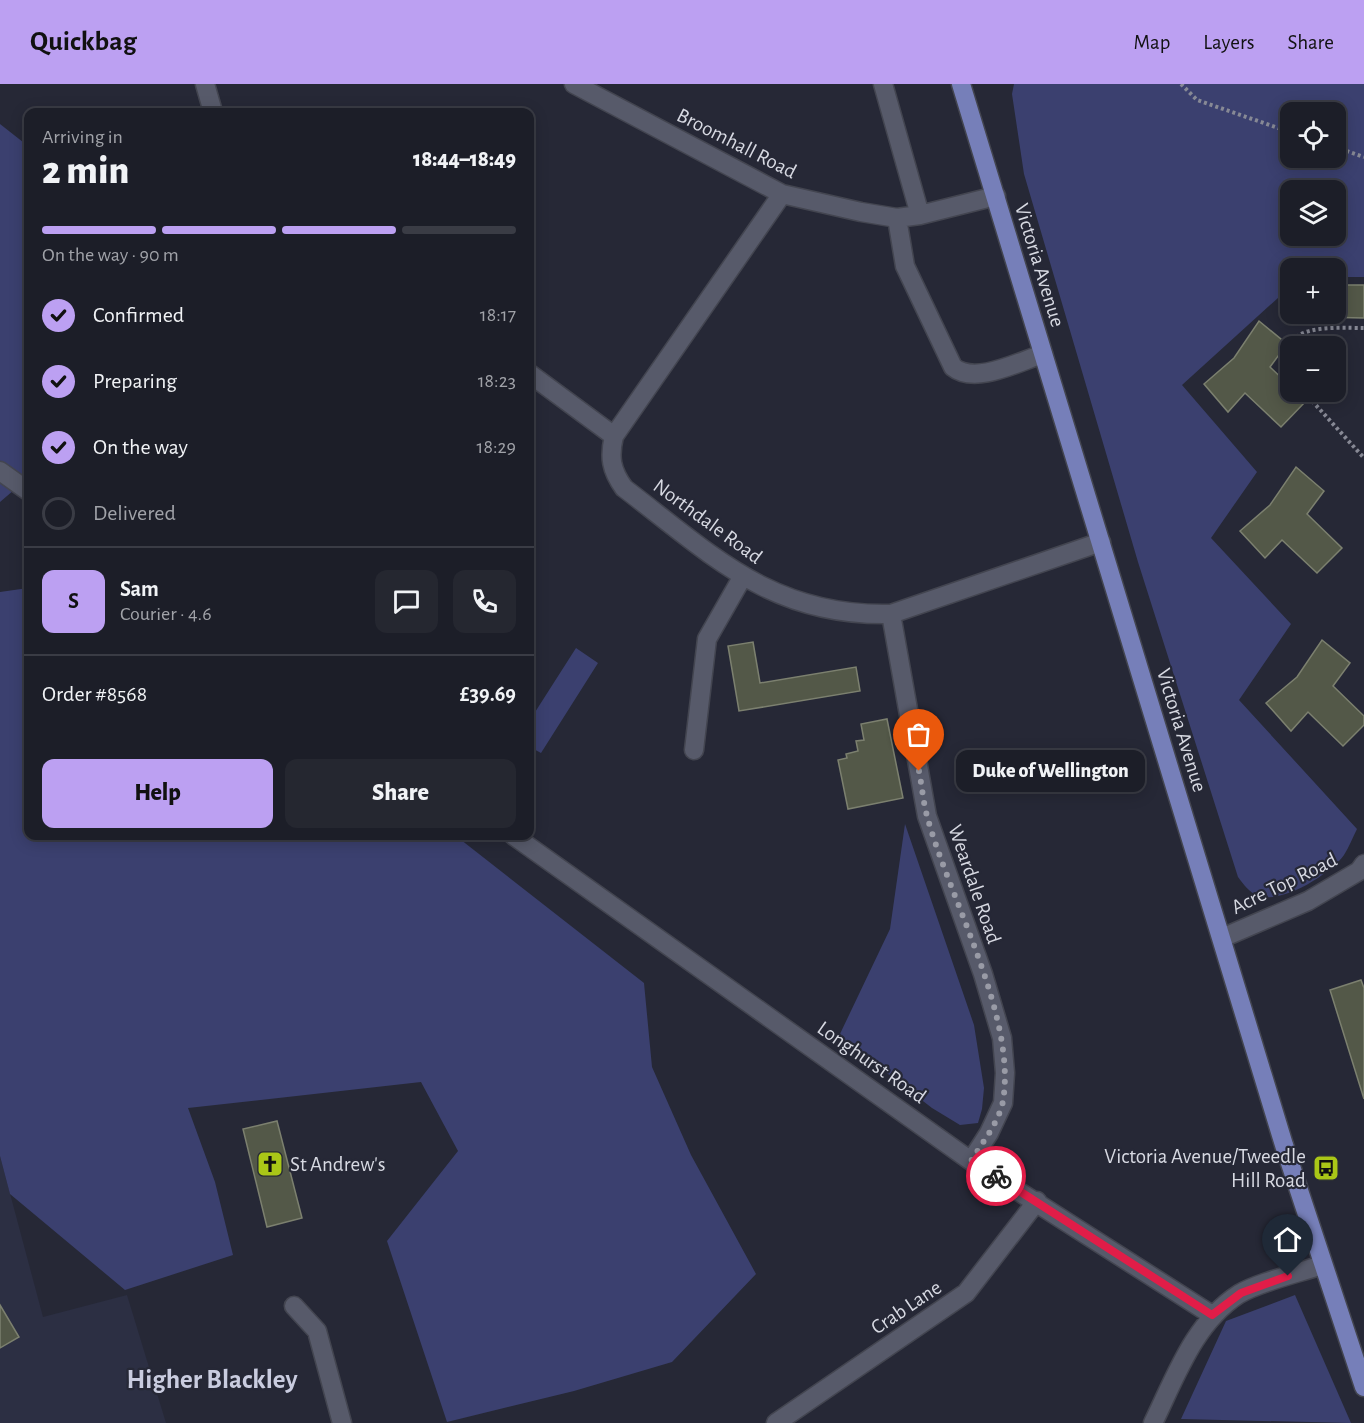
<!DOCTYPE html>
<html lang="en">
<head>
<meta charset="utf-8">
<style>
  :root { --surface:#1c1e28; --page:#252730; --text:#f1f3f6; --muted:#a0a2a8; --line:#3a3c45; --accent:#bca0f2 }
  body { margin:0; font-family:"Alegreya Sans",sans-serif; background:var(--page); color:var(--text); height:100vh; display:flex; flex-direction:column; font-size:22px; white-space:nowrap }
  * { box-sizing:border-box; margin:0 }
  p { font-size:20px; color:var(--muted) }
  .icon { flex:none; width:33px; height:33px; fill:none; stroke:currentColor; stroke-width:2; stroke-linecap:round; stroke-linejoin:round }
  .map { position:relative; flex:1; overflow:hidden }
  .details { position:absolute; left:24px; top:24px; width:510px; height:732px; display:flex; flex-direction:column; background:var(--surface); border-radius:12px; box-shadow:0 3px 15px #0003,0 0 0 2px var(--line) }
  .details>* { flex:none }
  .controls { position:absolute; left:1280px; top:18px; display:grid; gap:12px }
  .controls a { display:grid; place-items:center; width:66px; height:66px; border-radius:12px; background:var(--surface); box-shadow:0 3px 15px #0003,0 0 0 2px var(--line); font-size:30px }
  .pin { position:absolute; display:grid; place-items:center; width:51px; height:51px; color:#fff; margin:-62px -26px; border-radius:50% 50% 50% 0; rotate:-45deg; box-shadow:0 0 6px #0007 }
  .pin .icon { rotate:45deg }
  .courier { position:absolute; display:grid; place-items:center; width:60px; height:60px; margin:-30px; border:4px solid #e11d48; border-radius:50%; background:#fff; color:#222; box-shadow:0 2px 8px #0007 }
  .bubble { position:absolute; height:42px; border-radius:12px; background:var(--surface); box-shadow:0 3px 15px #0003,0 0 0 2px var(--line); font-size:20px; font-weight:800; line-height:42px; text-align:center }
  .overview em { font-style:normal; font-weight:800 }
  .overview div { display:flex; flex-direction:column-reverse }
  .overview { display:flex; align-items:center; justify-content:space-between; height:102px; padding:0 18px }
  h1 { font-size:39px; font-weight:800; line-height:45px }
  .bar { display:grid; grid-template-columns:repeat(4,1fr); gap:9px 6px; align-content:center; height:72px; padding:0 18px }
  .bar i { height:8px; border-radius:4px; background:var(--line) }
  .bar .selected { background:var(--accent) }
  .bar p { grid-column:span 4 }
  .line { display:flex; align-items:center; gap:15px; padding:0 18px; border-top:2px solid var(--line) }
  .line div { flex:1 }
  .round { display:grid; place-items:center; flex:none; width:63px; height:63px; border-radius:12px; background:var(--page) }
  ol { padding:0 18px; list-style:none }
  li { display:flex; align-items:center; gap:18px; height:66px }
  li p { margin-inline-start:auto }
  li .icon { padding:6px; border-radius:50%; background:var(--accent); color:#111; stroke-width:4 }
  li:last-child { color:var(--muted) }
  li i { width:33px; height:33px; border:3px solid var(--line); border-radius:50% }
  .button { display:flex; gap:12px; margin-top:auto; padding:12px 18px }
  .button a { flex:1; height:69px; border-radius:12px; background:var(--accent); color:#111; font-size:24px; font-weight:800; line-height:69px; text-align:center }
  .button a+a { background:var(--page); color:var(--text) }
  header { display:flex; align-items:center; gap:36px; box-sizing:border-box; height:84px; padding:0 30px; background:var(--accent); color:#111 }
  header strong { font-size:28px }
  nav { display:flex; gap:33px; margin-inline-start:auto; font-size:21px }
  .map>svg:first-child { display:block }
  .built { fill:#2c2f43 }
  .green { fill:#3b406f; fill-rule:evenodd }
  .building { fill:#535848; stroke:#7c806f; stroke-width:1.5 }
  .lines { fill:none; stroke-linecap:round; stroke-linejoin:round }
  .minor-casing { stroke:#434550; stroke-width:21 }
  .major-casing { stroke:#434550; stroke-width:21 }
  .path { stroke:#878995; stroke-width:4; stroke-dasharray:3 3; stroke-linecap:butt }
  .minor { stroke:#575a6a; stroke-width:18 }
  .major { stroke:#767fb9; stroke-width:18 }
  .done { stroke:#999ba6; stroke-width:6; stroke-dasharray:0 10.8 }
  .route { stroke:#e11d48; stroke-width:8 }
  .labels { text-anchor:middle; stroke-width:4.5; stroke-linejoin:round; paint-order:stroke }
  .street-label { font-size:21px; fill:#d7d9e2; stroke:#262836 }
  .poi-label { font-size:21px; fill:#d7d9e2; stroke:#262836; text-anchor:end }
  .district-label { font-size:27px; font-weight:bold; fill:#c9ccdf; stroke:#262836 }
</style>
</head>
<body>
<header>
<strong>Quickbag</strong>
<nav><a>Map</a><a>Layers</a><a>Share</a></nav>
</header>
<div class="map">
<svg width="1364" height="1339" viewBox="0 0 1364 1339">
  <rect width="100%" height="100%" fill="#262836"/>
  <!-- built -->
  <path class="built" d="M0,1072L43,1233L127,1211L166,1339H0Z"/>
  <!-- green -->
  <path class="green" d="M1014,0H1364V193H1335V184H1290V203L1182,301L1257,388L1211,454L1291,540L1239,616L1357,745C1353,753 1349,763 1344,771C1330,790 1283,820 1258,812C1249,808 1244,801 1238,793L1138,478L1024,90L1012,10ZM1290,28H1335V74H1290ZM1290,106H1335V152H1290Z
    M0,40L28,62V394L0,418Z
    M28,504V752H456L644,899L652,983L691,1071L756,1190L672,1278L574,1307L447,1338L387,1157L458,1067L421,998L188,1024L215,1098L233,1171L125,1206L10,1110L0,1072V508Z
    M576,564L598,579L541,669L530,663V636Z
    M905,740L974,941L984,1004L982,1025L978,1039L960,1041L932,1024L839,952L890,845Z
    M1295,1211L1351,1339L1181,1335L1226,1237Z"/>
  <!-- building -->
  <path class="building" d="M1335,201H1364V234L1319,233V230H1335Z
    M1259,237L1287,260L1270,283L1290,302V308H1296L1306,317L1281,343L1245,309L1228,328L1204,300L1234,274Z
    M1296,383L1324,407L1307,430L1342,464L1317,489L1282,456L1265,474L1240,447L1270,421Z
    M1322,556L1350,579L1333,602L1364,632V641L1343,662L1308,628L1291,647L1266,619L1297,593Z
    M753,558L760,599L856,583L860,607L739,627L728,562Z
    M887,635L903,714L848,725L838,676L847,674L846,670L858,667L856,657L864,656L861,640Z
    M1361,896L1364,904V1015L1330,906Z
    M277,1037L302,1134L267,1143L243,1045Z
    M0,1221L19,1253L0,1264Z"/>
  <g class="lines">
    <!-- minor casing -->
    <g class="minor-casing">
      <path id="minor" d="M205,0L213,28
        M574,0L782,110L861,128L897,134L920,131L996,112
        M883,0L920,131
        M782,110L614,352C609,373 611,386 624,404C712,471 772,533 891,530L1101,458
        M897,134L905,182L953,283C975,301 1018,278 1043,270
        M530,290L614,352
        M0,387L28,407
        M891,530L927,732L983,890L1002,954L1005,989L1003,1019L989,1049L971,1077
        M694,666L707,555L743,492
        M514,752L971,1077L1212,1231
        M1222,854L1308,817L1359,787L1364,780
        M294,1222L317,1247L342,1339
        M776,1339L966,1209L1037,1117
        M1153,1339C1176,1292 1194,1239 1239,1210C1259,1198 1299,1189 1322,1181"/>
    </g>
    <!-- major casing -->
    <g class="major-casing">
      <path id="major" d="M961,0L1284,1061L1364,1303"/>
    </g>
    <!-- path -->
    <path class="path" d="M1181,0L1197,16L1290,48
      M1335,63L1364,73
      M1290,286C1274,238 1333,244 1364,244
      M1304,308L1364,374"/>
    <!-- minor -->
    <use href="#minor" class="minor"/>
    <!-- major -->
    <use href="#major" class="major"/>
  </g>
  <g class="lines">
    <!-- done -->
    <path class="done" d="M919,687C922,702 923,717 927,732C949,814 1017,933 1003,1017C999,1038 982,1059 971,1077L996,1092"/>
    <!-- route -->
    <path class="route" d="M996,1092L1212,1231L1241,1209L1288,1192"/>
  </g>
  <!-- icons -->
  <defs>
    <g id="church-square" transform="scale(1.35)"><rect x="-9" y="-9" width="18" height="18" rx="4" fill="#aac717" stroke="#262836"/><path d="M-1.2-6h2.4v3.5h3.3v2.4h-3.3V6h-2.4V-.1h-3.3v-2.4h3.3Z" fill="#111"/></g>
    <g id="bus-square" transform="scale(1.35)"><rect x="-9" y="-9" width="18" height="18" rx="4" fill="#aac717" stroke="#262836"/><path d="M-5-6H5V4H4V6H2V4H-2V6H-4V4H-5ZM-3.5-4V0h7V-4ZM-3.5 1.2v1.5H-2V1.2ZM2 1.2v1.5H3.5V1.2Z" fill="#111"/></g>
  </defs>
  <g fill-rule="evenodd">
    <use href="#church-square" x="270" y="1080"/>
    <use href="#bus-square" x="1326" y="1084"/>
  </g>
  <g class="labels">
    <!-- street labels -->
    <g class="street-label">
      <text transform="translate(737 59) rotate(27)" y="7">Broomhall Road</text>
      <text transform="translate(1040 181) rotate(73)" y="7">Victoria Avenue</text>
      <text transform="translate(708 437) rotate(36)" y="7">Northdale Road</text>
      <text transform="translate(1182 646) rotate(73)" y="7">Victoria Avenue</text>
      <text transform="translate(1284 799) rotate(-26)" y="7">Acre Top Road</text>
      <text transform="translate(975 800) rotate(71)" y="7">Weardale Road</text>
      <text transform="translate(872 978) rotate(35)" y="7">Longhurst Road</text>
      <text transform="translate(906 1223) rotate(-34)" y="7">Crab Lane</text>
    </g>
    <!-- poi labels -->
    <g class="poi-label">
      <text x="1306" y="1079">Victoria Avenue/Tweedle<tspan x="1306" dy="24">Hill Road</tspan></text>
      <text x="290" y="1087" text-anchor="start">St Andrew's</text>
    </g>
    <!-- district labels -->
    <g class="district-label">
      <text x="212" y="1304">Higher Blackley</text>
    </g>
  </g>
</svg>
<div class="controls">
<a><svg class="icon" aria-label="locate" viewBox="0 0 24 24"><circle cx="12" cy="12" r="6"/><path d="M12 2v4M12 18v4M2 12h4M18 12h4"/></svg></a>
<a><svg class="icon" aria-label="layers" viewBox="0 0 24 24"><path d="M12 4l9 5-9 5-9-5zM3 14l9 5 9-5"/></svg></a>
<a>+</a>
<a>−</a>
</div>
<div class="pin" style="left:919px;top:687px;background:#ea580c"><svg class="icon" aria-label="bag" viewBox="0 0 24 24"><path d="M5 8h14l-1 12H6zM9 8a3 3 0 0 1 6 0"/></svg></div>
<div class="pin" style="left:1288px;top:1192px;background:#1f2937"><svg class="icon" aria-label="home" viewBox="0 0 24 24"><path d="M3 11l9-7 9 7M6 9v11h12V9"/></svg></div>
<div class="courier" style="left:996px;top:1092px"><svg class="icon" aria-label="bike" viewBox="0 0 24 24"><circle cx="6" cy="16" r="4"/><circle cx="18" cy="16" r="4"/><path d="M6 16l4-8h5l3 8M10 8l3 8H6M13 5h3"/></svg></div>
<div class="bubble" style="left:956px;top:666px;width:189px">Duke of Wellington</div>
<section class="details">
<div class="overview"><div><h1>2 min</h1><p>Arriving in</p></div><em>18:44–18:49</em></div>
<div class="bar"><i class="selected"></i><i class="selected"></i><i class="selected"></i><i></i><p>On the way · 90 m</p></div>
<ol>
<li><svg class="icon" aria-label="check" viewBox="0 0 24 24"><path d="M5 12l5 5 9-10"/></svg>Confirmed<p>18:17</p></li>
<li><svg class="icon" aria-label="check" viewBox="0 0 24 24"><path d="M5 12l5 5 9-10"/></svg>Preparing<p>18:23</p></li>
<li><svg class="icon" aria-label="check" viewBox="0 0 24 24"><path d="M5 12l5 5 9-10"/></svg>On the way<p>18:29</p></li>
<li><i></i>Delivered</li>
</ol>
<div class="line" style="height:108px"><b class="round" style="background:var(--accent);color:#111">S</b><div><b>Sam</b><p>Courier · 4.6</p></div><a class="round"><svg class="icon" aria-label="chat" viewBox="0 0 24 24"><path d="M4 5h16v11H9l-5 4z"/></svg></a><a class="round"><svg class="icon" aria-label="phone" viewBox="0 0 24 24"><path d="M5 4h4l2 5-3 2q2 4 5 5l2-3 5 2v4C11 20 4 13 5 4z"/></svg></a></div>
<div class="line" style="height:78px"><div>Order #8568</div><b>£39.69</b></div>
<div class="button"><a>Help</a><a>Share</a></div>
</section>
</div>
</body>
</html>
